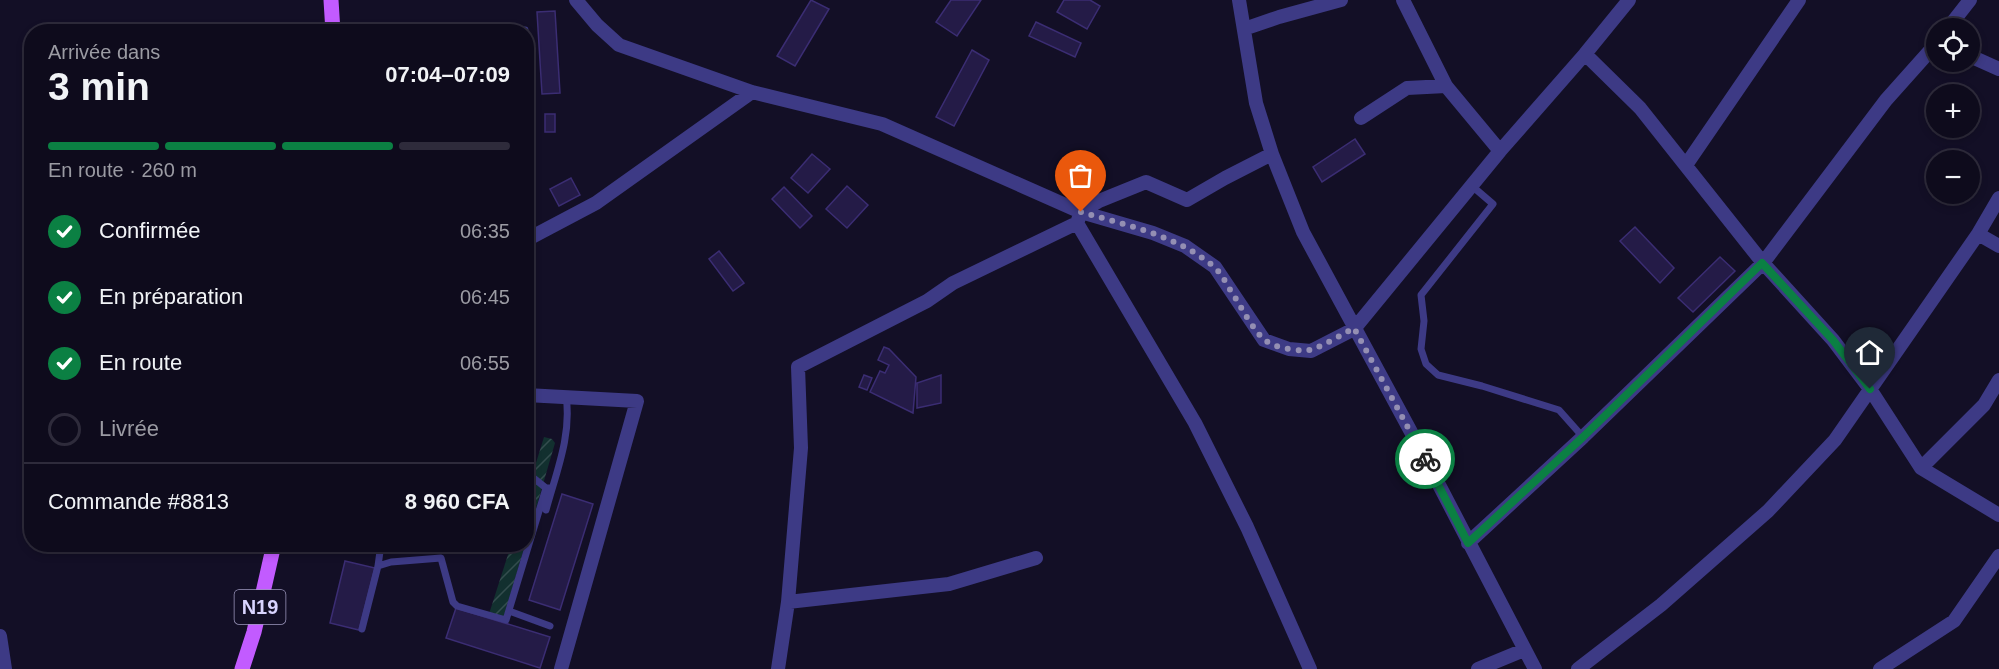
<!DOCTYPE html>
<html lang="fr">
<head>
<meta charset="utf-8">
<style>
  :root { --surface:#0e0b1c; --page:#171425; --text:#f1f3f6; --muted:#9b9ba3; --line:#2e2b3b; --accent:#0b8043 }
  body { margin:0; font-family:Helvetica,sans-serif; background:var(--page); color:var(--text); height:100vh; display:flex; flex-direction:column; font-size:22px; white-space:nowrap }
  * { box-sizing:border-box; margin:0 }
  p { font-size:20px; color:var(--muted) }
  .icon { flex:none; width:33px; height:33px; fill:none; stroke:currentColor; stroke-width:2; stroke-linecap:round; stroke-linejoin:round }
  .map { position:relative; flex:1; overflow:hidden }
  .panel { position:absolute; left:24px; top:24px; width:510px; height:528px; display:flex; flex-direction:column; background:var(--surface); border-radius:24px; box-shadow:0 3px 9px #0003,0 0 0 2px var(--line) }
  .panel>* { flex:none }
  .controls { position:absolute; left:1926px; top:18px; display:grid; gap:12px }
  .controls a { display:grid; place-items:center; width:54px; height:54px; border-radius:50%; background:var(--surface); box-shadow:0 3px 9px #0003,0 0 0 2px var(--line); font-size:30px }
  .pin { position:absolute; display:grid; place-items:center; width:51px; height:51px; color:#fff; margin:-62px -26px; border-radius:50% 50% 50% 0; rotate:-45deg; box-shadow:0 0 6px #0007 }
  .pin .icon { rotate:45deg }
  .courier { position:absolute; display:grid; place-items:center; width:60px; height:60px; margin:-30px; border:4px solid #0b8043; border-radius:50%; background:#fff; color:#222; box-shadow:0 2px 8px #0007 }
  .overview em { font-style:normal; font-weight:800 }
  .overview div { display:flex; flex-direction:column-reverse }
  .overview { display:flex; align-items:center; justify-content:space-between; height:102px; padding:0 24px }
  h1 { font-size:39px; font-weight:800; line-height:45px }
  .bar { display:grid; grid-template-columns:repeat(4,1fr); gap:9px 6px; align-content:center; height:72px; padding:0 24px }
  .bar i { height:8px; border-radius:4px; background:var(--line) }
  .bar .selected { background:var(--accent) }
  .bar p { grid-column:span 4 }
  .line { display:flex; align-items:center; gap:15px; padding:0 24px; border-top:2px solid var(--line) }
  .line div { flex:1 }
  ol { padding:0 24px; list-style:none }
  li { display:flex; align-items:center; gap:18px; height:66px }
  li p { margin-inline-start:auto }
  li .icon { padding:6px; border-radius:50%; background:var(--accent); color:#fff; stroke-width:4 }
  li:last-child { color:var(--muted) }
  li i { width:33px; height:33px; border:3px solid var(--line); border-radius:50% }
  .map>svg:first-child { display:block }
  .garden { fill:url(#garden-furrows) }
  .building { fill:#241b47; stroke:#3b2d73; stroke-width:1.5 }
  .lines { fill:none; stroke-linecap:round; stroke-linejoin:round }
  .lane { stroke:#3d3a85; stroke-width:7 }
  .street { stroke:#3d3a85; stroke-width:14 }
  .primary { stroke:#c25bff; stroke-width:15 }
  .done { stroke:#948fb3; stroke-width:6; stroke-dasharray:0 10.8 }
  .route { stroke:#0b8043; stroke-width:8 }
  .labels { text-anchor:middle; stroke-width:4.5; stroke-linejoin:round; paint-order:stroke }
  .shield { fill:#130f26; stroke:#9e99be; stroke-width:1.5 }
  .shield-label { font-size:20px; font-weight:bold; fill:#d9d4ff }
</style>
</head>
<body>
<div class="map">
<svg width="1999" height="669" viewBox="0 0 1999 669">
  <defs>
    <pattern id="garden-furrows" width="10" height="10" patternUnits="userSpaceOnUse" patternTransform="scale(1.5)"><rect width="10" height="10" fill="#12302f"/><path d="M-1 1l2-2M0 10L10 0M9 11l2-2" fill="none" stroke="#344d4e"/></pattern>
  </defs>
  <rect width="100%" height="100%" fill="#130f26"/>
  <!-- garden -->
  <path class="garden" d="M544,437L552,439L555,443L527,539V492Z
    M511,545H525L504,616L499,617L489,614Z"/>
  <!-- building -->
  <path class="building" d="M811,0L829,9L795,66L777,56Z
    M951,0H981L957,36L936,22Z
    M1064,0H1090L1100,6L1087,29L1057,12Z
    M555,11L560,93L542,94L537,12Z
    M1036,22L1081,43L1075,57L1029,36Z
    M972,50L989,60L954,126L936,117Z
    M545,114H555V132H545Z
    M1355,139L1365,154L1322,182L1313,167Z
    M812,154L830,169L808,193L791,178Z
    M571,178L580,195L559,206L550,189Z
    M847,186L868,205L847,228L826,209Z
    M784,187L812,216L800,228L772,199Z
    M1635,227L1674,268L1660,283L1620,241Z
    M719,251L744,283L733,291L709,259Z
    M1720,257L1735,271L1693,312L1678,298Z
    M884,347L889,349L916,377L913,413L870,392L880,371L885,373L889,365L878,360Z
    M864,375L872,378L867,390L859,387Z
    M941,375V403L917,408V383Z
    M562,494L593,504L560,610L529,600Z
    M345,561L375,568L359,630L330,623Z
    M456,608L550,637L540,668L446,638Z"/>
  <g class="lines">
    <!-- lane -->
    <path class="lane" d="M449,32L525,30
      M1472,186L1493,204L1421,295L1424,321L1421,349L1426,364L1438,375L1482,386L1559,410L1583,437
      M526,472L546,488H549
      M546,510C556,473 572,435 566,396
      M378,566L391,562L441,558L453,602L457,606L506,620L546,488
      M509,611L550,626
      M362,629L378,566L381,544"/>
    <!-- street -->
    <path class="street" d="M576,0L597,25L619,45L752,92L882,124L1081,212L1153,233L1185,246L1215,267L1264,340L1289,349L1311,351L1354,329L1500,151L1585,54L1629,0
      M1239,0L1256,103L1272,154L1303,232L1424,456L1535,669
      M1403,0L1446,86L1500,151
      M1948,28L1970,0
      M1244,29L1279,17L1341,0
      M1585,54L1640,108L1763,263L1833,340L1870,389L1921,468L1999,515
      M1970,56L1999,69
      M1361,118L1407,88L1446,86
      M1686,165L1799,0
      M1077,223L1195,423L1247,527L1310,669
      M1978,234L1999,246
      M526,240L596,203L752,92
      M526,395L637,401L561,669
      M1921,468L1984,405L1999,380
      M1468,543L1583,437L1763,263L1886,100L1936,44
      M788,602L949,584L1036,558
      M0,636L5,669
      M778,669L788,602L801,448L798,367L927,301L953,283L1077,223L1081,212L1099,201L1146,182L1187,200L1225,178L1272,154
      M1478,669L1524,650
      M1578,669L1661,605L1768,511L1835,440L1978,234L1999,198
      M1880,669L1954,621L1999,556"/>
    <!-- primary -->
    <path class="primary" d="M331,0L333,32
      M242,669L254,632L274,544"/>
  </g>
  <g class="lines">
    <!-- done -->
    <path class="done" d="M1081,212C1126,225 1175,235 1212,265C1223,274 1228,288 1236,299C1242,309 1256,334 1265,340C1274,348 1303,353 1313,349C1327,344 1341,335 1354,328L1425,459"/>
    <!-- route -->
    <path class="route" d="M1425,459L1468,543L1583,437L1762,263L1833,340L1870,389"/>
  </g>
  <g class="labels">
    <!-- shield labels -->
    <rect class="shield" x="234.5" y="590" width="51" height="34" rx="4.5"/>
    <g class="shield-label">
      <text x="260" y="614">N19</text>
    </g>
  </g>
</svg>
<div class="controls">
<a><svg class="icon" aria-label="locate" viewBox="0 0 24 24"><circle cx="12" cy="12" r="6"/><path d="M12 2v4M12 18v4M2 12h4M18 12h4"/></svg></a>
<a>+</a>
<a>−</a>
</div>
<div class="pin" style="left:1081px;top:212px;background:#ea580c"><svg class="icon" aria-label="bag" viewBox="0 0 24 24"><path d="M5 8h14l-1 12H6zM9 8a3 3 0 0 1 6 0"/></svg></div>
<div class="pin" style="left:1870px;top:389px;background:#1f2937"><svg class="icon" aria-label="home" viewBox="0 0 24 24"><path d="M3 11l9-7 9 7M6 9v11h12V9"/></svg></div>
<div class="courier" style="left:1425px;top:459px"><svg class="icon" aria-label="bike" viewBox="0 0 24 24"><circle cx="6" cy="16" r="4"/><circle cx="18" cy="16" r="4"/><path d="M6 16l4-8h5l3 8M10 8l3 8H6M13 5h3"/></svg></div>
<section class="panel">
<div class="overview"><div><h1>3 min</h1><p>Arrivée dans</p></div><em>07:04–07:09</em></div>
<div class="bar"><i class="selected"></i><i class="selected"></i><i class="selected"></i><i></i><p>En route · 260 m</p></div>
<ol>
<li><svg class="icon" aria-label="check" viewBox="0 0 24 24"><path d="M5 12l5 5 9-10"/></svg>Confirmée<p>06:35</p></li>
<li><svg class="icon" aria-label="check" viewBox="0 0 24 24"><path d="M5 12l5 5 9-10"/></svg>En préparation<p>06:45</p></li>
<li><svg class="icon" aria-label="check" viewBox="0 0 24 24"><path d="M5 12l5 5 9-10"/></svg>En route<p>06:55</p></li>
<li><i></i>Livrée</li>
</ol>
<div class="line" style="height:78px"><div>Commande #8813</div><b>8 960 CFA</b></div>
</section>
</div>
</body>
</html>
